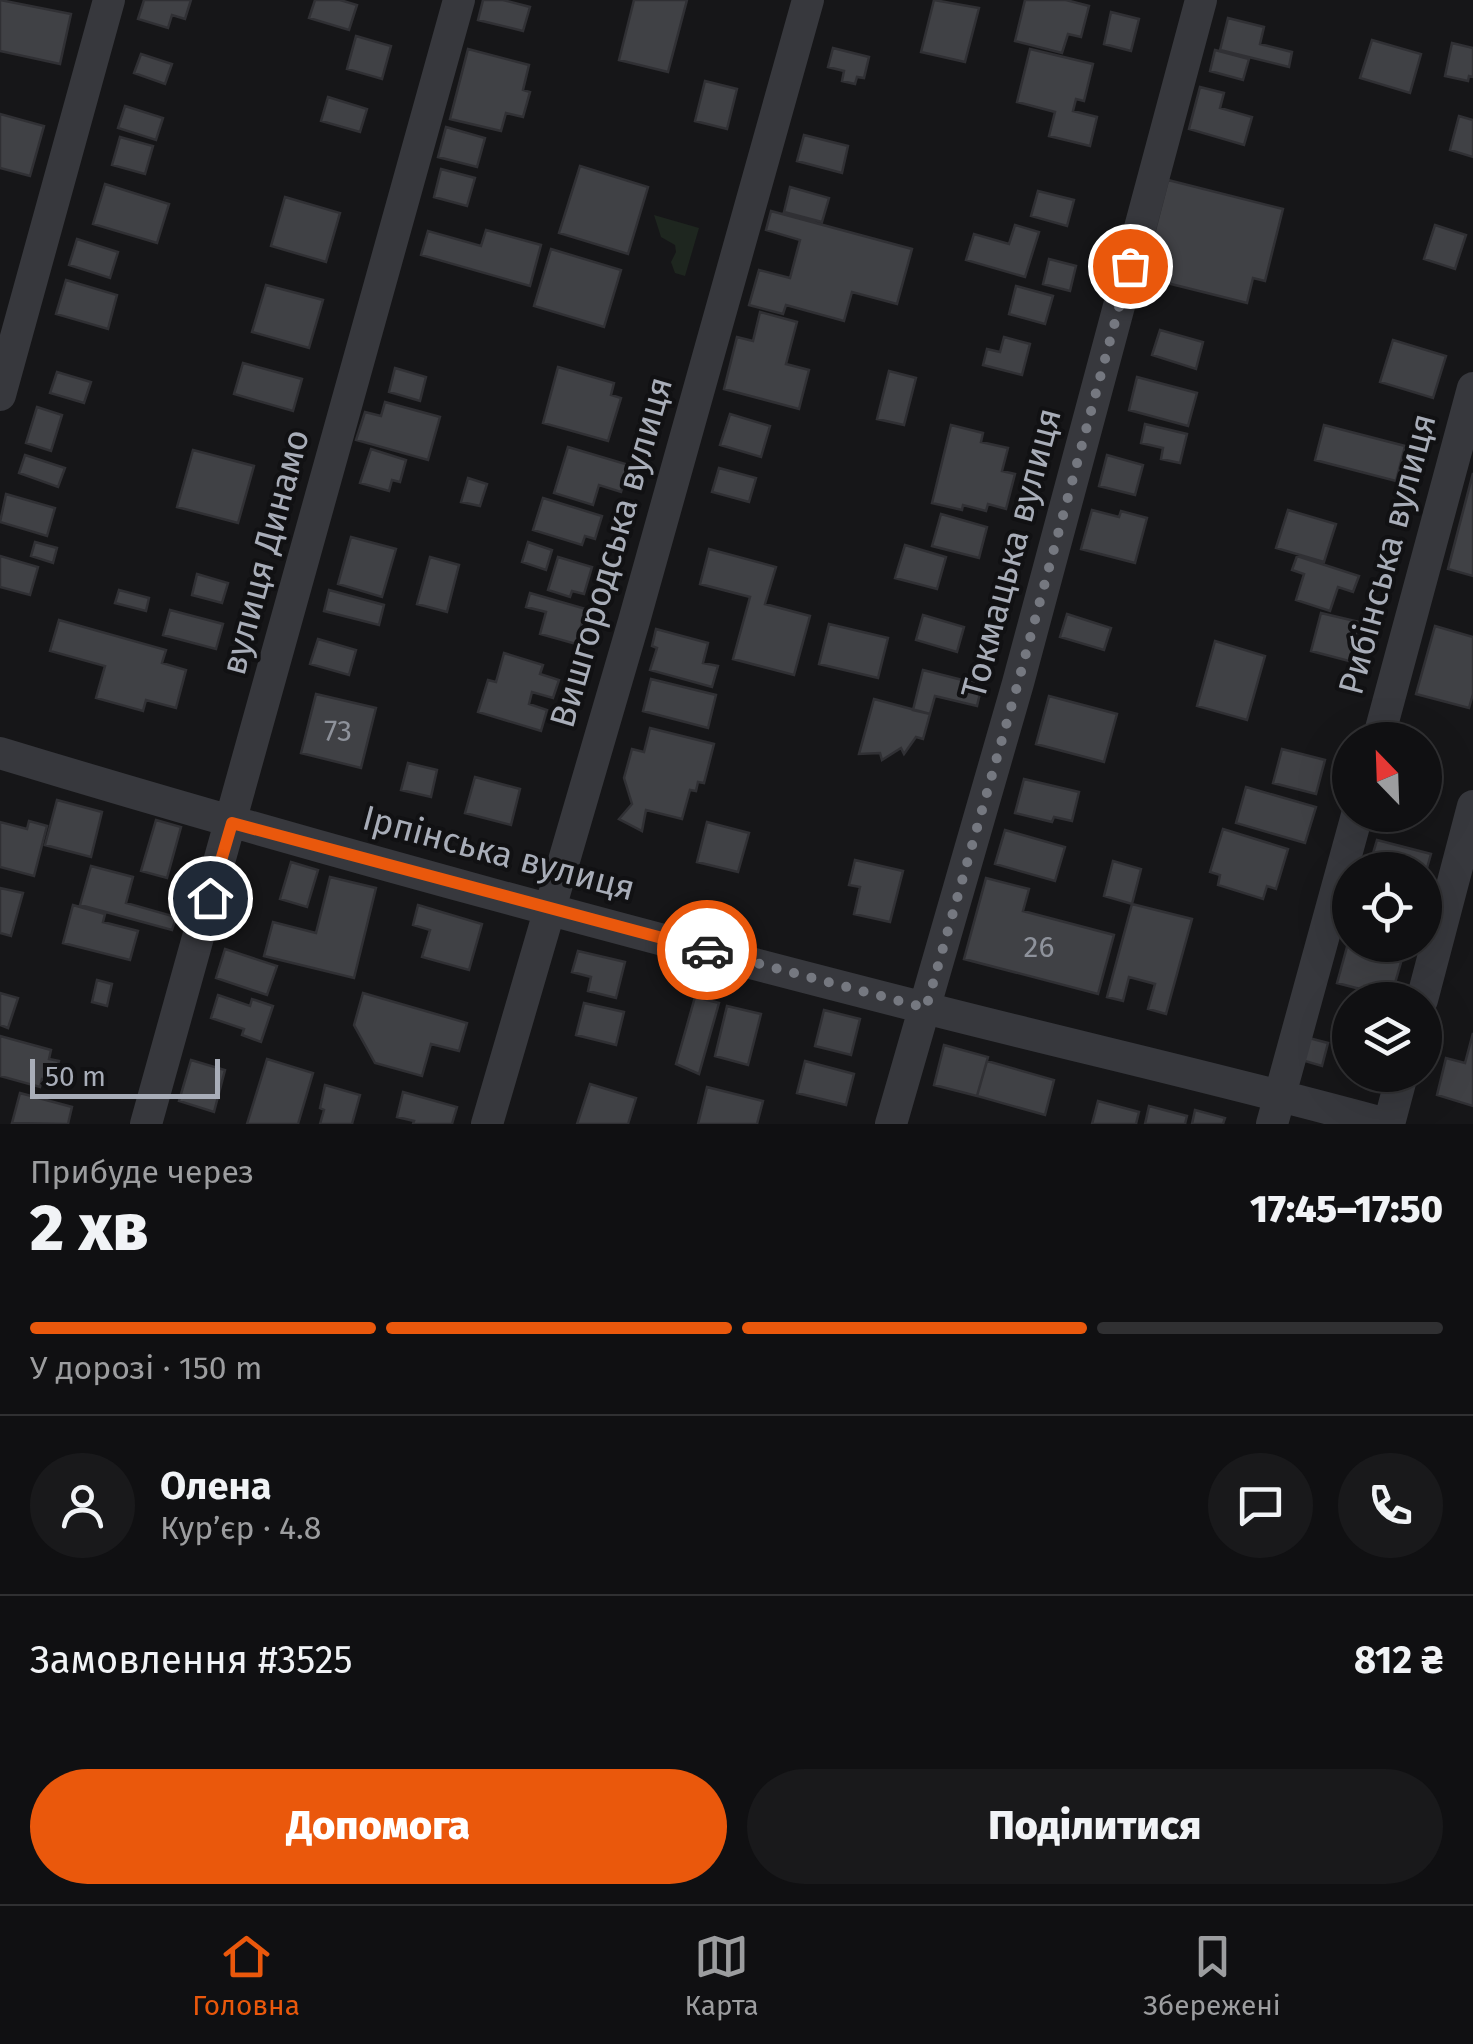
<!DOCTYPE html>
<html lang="uk">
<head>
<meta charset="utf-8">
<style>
  :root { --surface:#101012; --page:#19191b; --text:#f1f3f6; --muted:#9c9d9f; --line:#303032; --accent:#ea580c }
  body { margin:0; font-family:"Fira Sans",sans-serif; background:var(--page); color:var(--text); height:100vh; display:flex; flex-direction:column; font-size:38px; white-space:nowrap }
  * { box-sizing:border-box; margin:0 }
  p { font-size:32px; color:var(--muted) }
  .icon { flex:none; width:55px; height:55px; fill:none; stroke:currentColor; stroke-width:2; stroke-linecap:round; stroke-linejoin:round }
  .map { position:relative; height:1124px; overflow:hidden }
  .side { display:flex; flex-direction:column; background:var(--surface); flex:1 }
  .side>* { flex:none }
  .needle { width:65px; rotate:337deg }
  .tools { position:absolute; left:1332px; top:722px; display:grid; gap:20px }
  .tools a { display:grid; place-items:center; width:110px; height:110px; border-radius:50%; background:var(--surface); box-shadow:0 10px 40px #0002,0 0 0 2px var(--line); font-size:50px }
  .scale { position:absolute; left:30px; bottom:25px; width:190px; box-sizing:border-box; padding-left:10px; border:5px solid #a8adb8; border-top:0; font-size:28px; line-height:35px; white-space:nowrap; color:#a8adb8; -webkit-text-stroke:8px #111113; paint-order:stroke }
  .pin { position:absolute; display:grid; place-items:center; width:85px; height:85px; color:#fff; margin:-42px; border:5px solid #fff; border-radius:50%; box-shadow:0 2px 10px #0007 }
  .courier { position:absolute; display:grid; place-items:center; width:100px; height:100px; margin:-50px; border:8px solid #ea580c; border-radius:50%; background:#fff; color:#222; box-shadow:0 2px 12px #0007 }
  .head em { font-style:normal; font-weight:800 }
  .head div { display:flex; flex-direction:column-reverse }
  .head { display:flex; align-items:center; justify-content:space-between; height:170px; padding:0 30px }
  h1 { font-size:65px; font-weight:800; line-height:75px }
  .bar { display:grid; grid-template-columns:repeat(4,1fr); gap:15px 10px; align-content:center; height:120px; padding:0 30px }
  .bar i { height:12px; border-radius:8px; background:var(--line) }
  .bar .on { background:var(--accent) }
  .bar p { grid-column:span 4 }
  .line { display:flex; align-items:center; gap:25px; padding:0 30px; border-top:2px solid var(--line) }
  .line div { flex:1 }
  .round { display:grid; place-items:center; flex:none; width:105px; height:105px; border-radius:52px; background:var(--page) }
  .action { display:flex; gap:20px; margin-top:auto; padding:20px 30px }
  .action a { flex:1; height:115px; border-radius:60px; background:var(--accent); color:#fff; font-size:40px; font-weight:800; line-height:115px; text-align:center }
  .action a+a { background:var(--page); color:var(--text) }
  .dock { display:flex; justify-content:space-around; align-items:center; height:140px; border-top:2px solid var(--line); background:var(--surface); font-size:28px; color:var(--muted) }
  .dock a { display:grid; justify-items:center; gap:5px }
  .dock .on { color:var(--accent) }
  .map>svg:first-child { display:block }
  .green { fill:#1e261f }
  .building { fill:#404145; stroke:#303034; stroke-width:2.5 }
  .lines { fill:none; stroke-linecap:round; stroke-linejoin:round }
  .minor { stroke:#37383d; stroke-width:32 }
  .done { stroke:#757880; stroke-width:10; stroke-dasharray:0 18 }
  .route { stroke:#ea580c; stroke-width:12 }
  .labels { text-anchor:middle; stroke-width:8; stroke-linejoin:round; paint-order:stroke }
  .number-label { font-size:30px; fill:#8e929b }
  .street-label { font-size:35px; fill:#a8adb8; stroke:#111113 }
</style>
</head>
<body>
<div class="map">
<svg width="1473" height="1124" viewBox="0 0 1473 1124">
  <rect width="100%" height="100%" fill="#161618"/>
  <!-- green -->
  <path class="green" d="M654,215L699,228L685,276L675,273L671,262L676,252L675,245L661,237Z"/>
  <!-- building -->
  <path class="building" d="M0,0L71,14L60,64L0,51Z
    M144,0H191L185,19L172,15L168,28L138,19Z
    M315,0H340L357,5L349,30L309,18Z
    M483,0H503L530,7L523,31L478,20Z
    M634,0H687L668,72L619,60Z
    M934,0L979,8L965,62L921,52Z
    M1025,0H1066L1089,6L1081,37L1068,34L1062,53L1015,41Z
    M1111,12L1139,19L1131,51L1104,44Z
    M1228,18L1264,27L1260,44L1292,52L1289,67L1220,50Z
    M356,36L391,46L382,79L347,69Z
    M1372,40L1421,54L1410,93L1360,78Z
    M1452,43L1473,48V77L1469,76L1468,81L1445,76Z
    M833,48L869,57L864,78L857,77L855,84L842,81L844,71L828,67Z
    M468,49L529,65L523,90L530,92L523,117L506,113L501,131L450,119Z
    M1030,49L1093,64L1084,101L1076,99L1073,111L1097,117L1090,146L1049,136L1055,112L1017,102Z
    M1215,50L1249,59L1243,80L1210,71Z
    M141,54L172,64L165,84L134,73Z
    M705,81L737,89L727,129L695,121Z
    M1200,87L1224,93L1220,108L1252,117L1244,145L1189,129Z
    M328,97L367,109L360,132L321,121Z
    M125,106L163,118L156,140L118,128Z
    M0,114L44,126L30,176L0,168Z
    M1459,116L1473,120V157L1450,150Z
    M446,127L485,138L477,167L438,157Z
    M804,135L848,146L842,173L797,161Z
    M120,137L153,146L145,174L112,165Z
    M580,166L648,187L628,254L559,233Z
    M441,169L475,178L467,206L434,197Z
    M1168,180L1283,209L1265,281L1253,278L1247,303L1143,277Z
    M105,184L169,204L157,243L93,224Z
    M790,187L829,198L822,222L784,212Z
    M1038,191L1074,200L1067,226L1031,216Z
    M285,197L340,213L326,262L271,246Z
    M771,211L912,249L897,304L852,292L844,321L786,305L783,314L749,305L759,270L790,278L800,240L766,230Z
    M1015,225L1039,232L1025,277L966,260L974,234L1009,244Z
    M1435,225L1466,235L1455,269L1424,259Z
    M486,230L541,245L530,286L421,255L428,231L481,246Z
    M77,239L118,252L110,278L69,265Z
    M551,249L621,270L604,327L534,306Z
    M1049,259L1076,266L1070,291L1043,284Z
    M66,280L117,295L108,329L56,314Z
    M266,285L323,300L309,348L252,332Z
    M1016,286L1053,296L1045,324L1009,314Z
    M760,312L797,322L786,364L809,370L799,409L724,389L737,337L753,341Z
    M1160,330L1203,342L1196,369L1152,355Z
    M1004,337L1030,344L1022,375L983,365L987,349L1000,352Z
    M1393,340L1446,356L1433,398L1380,382Z
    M243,363L302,379L293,411L234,394Z
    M558,367L614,383L611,395L621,398L608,441L543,423Z
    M395,368L426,377L420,401L389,392Z
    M889,371L916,378L904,425L877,419Z
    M57,372L91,382L84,403L50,393Z
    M1137,377L1197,393L1188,426L1129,410Z
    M385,402L440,417L428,460L356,440L365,412L381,416Z
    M37,407L62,415L51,451L26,443Z
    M730,414L770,426L761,457L720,445Z
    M1145,424L1187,434L1180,463L1161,459L1163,448L1141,443Z
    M951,425L983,433L981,442L1008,448L1002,471L1015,474L1006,509L988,504L986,511L963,505L962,510L932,503Z
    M1324,425L1405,446L1396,481L1315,460Z
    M568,447L629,465L621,492L599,485L593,505L554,493Z
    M371,449L406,460L400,482L392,480L389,491L360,483Z
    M193,450L254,466L238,523L177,507Z
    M25,455L65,468L58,487L19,473Z
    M1107,455L1143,465L1135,495L1099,486Z
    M719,468L756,478L749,502L712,492Z
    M1473,473V576L1448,569Z
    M468,478L487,484L480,506L461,502Z
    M6,494L55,508L47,536L0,522Z
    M543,498L602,516L595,539L585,536L582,545L533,530Z
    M1092,510L1119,517L1121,511L1147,518L1135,563L1081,549Z
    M1288,510L1336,524L1324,562L1276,548Z
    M941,514L987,527L979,558L932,546Z
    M351,537L396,549L382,597L338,584Z
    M35,542L57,548L53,563L31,556Z
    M528,542L552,550L546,570L522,562Z
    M905,545L946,557L937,589L895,578Z
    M709,549L776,567L765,604L810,616L794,675L733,659L750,597L700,584Z
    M0,556L38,567L30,595L0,587Z
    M1297,556L1359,576L1353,592L1338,587L1330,611L1296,600L1304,574L1292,570Z
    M430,557L459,565L447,612L417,604Z
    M558,557L592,567L584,594L572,591L570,597L548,590Z
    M197,574L228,583L222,603L192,595Z
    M119,590L149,598L146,611L115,603Z
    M329,590L384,605L379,625L324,611Z
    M530,593L586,609L576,644L540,634L546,612L526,607Z
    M170,610L223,624L216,649L163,635Z
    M1321,613L1359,622L1349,661L1311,651Z
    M1067,614L1111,628L1104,650L1060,637Z
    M923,615L964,627L957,652L916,640Z
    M59,620L166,650L162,663L186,670L176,708L146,700L143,711L96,698L105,666L50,651Z
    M829,624L888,638L878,678L819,664Z
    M1435,626L1473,637V694L1469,708L1416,694Z
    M656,629L708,643L703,663L718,666L712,687L650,670L657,648L652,646Z
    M318,639L356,650L349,675L310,664Z
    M1215,641L1265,656L1247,720L1197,706Z
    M504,653L543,665L540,674L559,680L553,698L532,692L529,704L547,710L541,731L478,712L488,680L496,682Z
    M923,670L982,685L977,706L935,696L930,714L913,710Z
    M651,679L716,695L708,728L643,711Z
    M316,694L376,708L361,768L301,753Z
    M1049,696L1117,714L1104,762L1036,744Z
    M874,699L930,714L923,739L916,737L904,754L901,748L882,760L880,753L859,754Z
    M650,728L714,744L704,783L698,782L696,791L690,790L682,819L646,810L642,831L619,819L632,804L624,778L632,749L644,752Z
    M1282,749L1325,760L1316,794L1273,783Z
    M408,763L437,770L431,797L401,790Z
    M475,777L520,789L511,825L465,813Z
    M1024,779L1079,792L1072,821L1054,817L1052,822L1015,813Z
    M1246,787L1316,807L1305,843L1236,823Z
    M57,800L102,812L91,857L45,845Z
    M156,820L181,827L167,878L141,871Z
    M29,821L47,826L34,876L0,867V822L27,829Z
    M707,822L749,833L738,872L697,862Z
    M1223,829L1288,849L1276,889L1267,886L1263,899L1218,885L1220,875L1210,872Z
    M1005,830L1065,847L1055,881L995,864Z
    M1377,840L1431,854L1425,875V870H1368Z
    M855,860L903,871L890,922L854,914L860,887L849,885Z
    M1113,861L1141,869L1132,904L1104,896Z
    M291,862L318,870L307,907L280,899Z
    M91,866L133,877L126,903L176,917L172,930L80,905Z
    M330,877L376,888L354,978L264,956L273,922L316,933Z
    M986,878L1029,889L1023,911L1114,935L1098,994L964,959Z
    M0,888L23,893L11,936L0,933Z
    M1132,904L1192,919L1166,1014L1148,1009L1155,984L1129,977L1123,1001L1107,997Z
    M73,905L105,914L103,922L138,931L130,960L63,943Z
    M418,905L482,924L469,970L422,957L430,930L413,925Z
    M1350,936V945H1406L1391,997L1337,983Z
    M225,949L277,966L267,995L216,978Z
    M578,951L625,962L616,998L588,991L591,977L572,972Z
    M97,980L112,984L107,1006L92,1002Z
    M0,993L18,998L8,1028L0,1025Z
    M363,993L467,1023L459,1051L431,1044L422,1076L375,1063L354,1025Z
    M218,995L250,1006L252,999L273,1006L261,1042L242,1035L244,1029L211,1018Z
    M695,997L719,1003L699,1074L676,1064Z
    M584,1003L624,1012L616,1045L576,1035Z
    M727,1006L761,1014L748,1065L715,1056Z
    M824,1010L860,1019L851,1055L815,1046Z
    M1473,1033V1106L1437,1095L1446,1058L1465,1063Z
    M0,1036L51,1050L49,1059L59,1061L54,1082L42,1079L40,1087L0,1076Z
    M1305,1037L1328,1043L1322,1066L1298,1059Z
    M944,1045L988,1057L977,1096L934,1085Z
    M267,1059L313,1073L298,1124H247Z
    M191,1060L225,1070L214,1112L179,1101Z
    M805,1061L854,1074L846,1105L797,1093Z
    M987,1061L1054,1080L1045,1115L977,1096Z
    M590,1084L636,1098L628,1124H577Z
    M325,1085L360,1095L352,1124H320L324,1110L320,1108Z
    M707,1087L763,1101L757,1124H698Z
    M403,1092L457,1107L452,1124H413L414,1121L397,1117Z
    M20,1093L72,1107L68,1124L12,1123Z
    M1098,1101L1139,1112L1136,1124H1092Z
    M1149,1106L1187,1116L1185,1124H1145Z
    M1195,1110L1225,1118L1223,1124H1192Z"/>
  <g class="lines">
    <!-- minor -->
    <path class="minor" d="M0,395L109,0
      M1378,740L1473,388
      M0,753C306,846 615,929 925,1008C1078,1047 1233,1082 1386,1124
      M1422,1000L1473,806
      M146,1124L459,0
      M487,1124L634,621L808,0
      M891,1124L1018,683L1201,0
      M1272,1124L1357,815
      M1389,1124L1402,1075"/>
  </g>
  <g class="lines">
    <!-- done -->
    <path class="done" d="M707,950L926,1008L1018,683L1130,266"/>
    <!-- route -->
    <path class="route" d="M210,898L232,823L707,950"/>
  </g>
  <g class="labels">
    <!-- number labels -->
    <g class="number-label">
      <text x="338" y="741">73</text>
      <text x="1039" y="957">26</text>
    </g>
    <!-- street labels -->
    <g class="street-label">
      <text transform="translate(265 552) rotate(-75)" y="12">вулиця Динамо</text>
      <text transform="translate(611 552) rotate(-74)" y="12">Вишгородська вулиця</text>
      <text transform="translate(1011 553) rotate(-75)" y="12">Токмацька вулиця</text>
      <text transform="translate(1387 554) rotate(-75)" y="12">Рибінська вулиця</text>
      <text transform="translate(499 853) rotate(15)" y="12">Ірпінська вулиця</text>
    </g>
  </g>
</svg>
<div class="tools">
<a><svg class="needle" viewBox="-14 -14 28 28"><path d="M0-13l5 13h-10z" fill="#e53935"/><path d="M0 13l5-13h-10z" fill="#9c9d9f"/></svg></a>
<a><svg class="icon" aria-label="locate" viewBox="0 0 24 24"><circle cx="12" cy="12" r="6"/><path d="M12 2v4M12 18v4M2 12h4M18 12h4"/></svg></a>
<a><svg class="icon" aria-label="layers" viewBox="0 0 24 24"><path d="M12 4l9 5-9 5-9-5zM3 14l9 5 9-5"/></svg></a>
</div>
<div class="scale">50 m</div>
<div class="pin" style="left:1130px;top:266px;background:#ea580c"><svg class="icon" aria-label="bag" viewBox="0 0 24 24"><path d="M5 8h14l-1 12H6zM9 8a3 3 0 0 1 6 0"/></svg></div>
<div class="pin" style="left:210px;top:898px;background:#1f2937"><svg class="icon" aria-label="home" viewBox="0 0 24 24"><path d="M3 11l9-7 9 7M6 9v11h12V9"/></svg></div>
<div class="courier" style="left:707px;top:950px"><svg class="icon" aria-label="car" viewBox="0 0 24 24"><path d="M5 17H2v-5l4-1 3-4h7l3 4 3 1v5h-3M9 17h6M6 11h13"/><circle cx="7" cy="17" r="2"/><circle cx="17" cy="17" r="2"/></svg></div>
</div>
<section class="side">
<div class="head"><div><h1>2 хв</h1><p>Прибуде через</p></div><em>17:45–17:50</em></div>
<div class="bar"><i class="on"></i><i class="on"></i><i class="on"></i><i></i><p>У дорозі · 150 m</p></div>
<div class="line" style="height:180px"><a class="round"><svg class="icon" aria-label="person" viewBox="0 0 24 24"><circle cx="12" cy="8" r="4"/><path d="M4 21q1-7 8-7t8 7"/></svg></a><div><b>Олена</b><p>Кур’єр · 4.8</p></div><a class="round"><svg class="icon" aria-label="chat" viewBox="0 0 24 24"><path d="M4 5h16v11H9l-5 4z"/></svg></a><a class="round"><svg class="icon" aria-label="phone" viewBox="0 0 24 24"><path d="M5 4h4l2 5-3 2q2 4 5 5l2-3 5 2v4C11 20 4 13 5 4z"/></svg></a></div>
<div class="line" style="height:130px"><div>Замовлення #3525</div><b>812 ₴</b></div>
<div class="action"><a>Допомога</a><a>Поділитися</a></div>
</section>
<nav class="dock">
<a class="on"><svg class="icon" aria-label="home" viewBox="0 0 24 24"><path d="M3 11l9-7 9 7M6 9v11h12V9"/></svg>Головна</a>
<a><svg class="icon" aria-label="map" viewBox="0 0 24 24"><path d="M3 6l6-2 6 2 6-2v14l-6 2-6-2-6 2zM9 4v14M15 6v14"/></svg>Карта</a>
<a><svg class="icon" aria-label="saved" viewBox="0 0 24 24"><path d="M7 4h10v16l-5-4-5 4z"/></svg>Збережені</a>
</nav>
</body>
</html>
